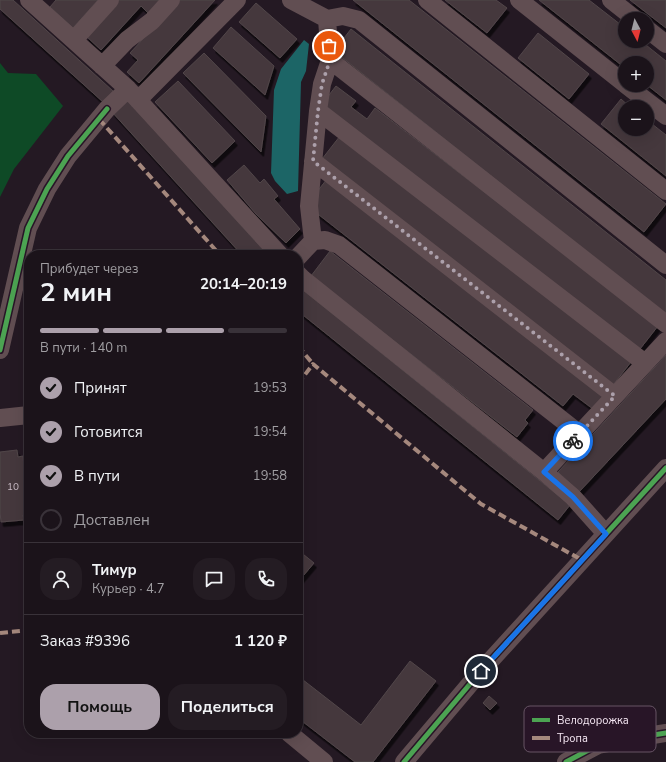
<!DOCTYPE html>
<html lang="ru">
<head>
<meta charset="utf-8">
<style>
  :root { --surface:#1b131a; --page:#241c23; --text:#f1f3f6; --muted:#a09ea2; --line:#393239; --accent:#aca0ab }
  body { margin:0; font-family:"Nunito Sans",sans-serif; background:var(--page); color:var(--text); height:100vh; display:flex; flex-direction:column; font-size:15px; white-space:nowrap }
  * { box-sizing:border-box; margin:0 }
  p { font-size:13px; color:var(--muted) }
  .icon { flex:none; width:22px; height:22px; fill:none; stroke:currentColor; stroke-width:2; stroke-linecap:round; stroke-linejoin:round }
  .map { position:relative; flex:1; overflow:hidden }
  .details { position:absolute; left:24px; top:250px; width:279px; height:488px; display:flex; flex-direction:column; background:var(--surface); border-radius:16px; box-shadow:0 4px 16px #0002,0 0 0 1px var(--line) }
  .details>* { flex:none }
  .needle { width:26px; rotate:173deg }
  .tools { position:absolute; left:618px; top:12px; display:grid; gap:8px }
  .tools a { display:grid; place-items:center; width:36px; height:36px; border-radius:50%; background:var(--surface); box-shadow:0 4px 16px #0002,0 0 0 1px var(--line); font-size:20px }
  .pin { position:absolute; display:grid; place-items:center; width:34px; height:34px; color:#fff; margin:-17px; border:2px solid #fff; border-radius:50%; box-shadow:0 1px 4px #0007 }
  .courier { position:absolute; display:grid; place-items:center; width:40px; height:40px; margin:-20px; border:3px solid #1a73e8; border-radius:50%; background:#fff; color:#222; box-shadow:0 1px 5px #0007 }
  .head em { font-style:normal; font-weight:700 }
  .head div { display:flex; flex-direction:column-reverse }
  .head { display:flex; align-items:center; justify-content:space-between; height:68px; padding:0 16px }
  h1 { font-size:26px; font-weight:700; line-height:30px }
  .bar { display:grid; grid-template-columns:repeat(4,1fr); gap:6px 4px; align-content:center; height:48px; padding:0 16px }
  .bar i { height:5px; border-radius:3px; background:var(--line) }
  .bar .selected { background:var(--accent) }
  .bar p { grid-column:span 4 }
  .line { display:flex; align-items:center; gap:10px; padding:0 16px; border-top:1px solid var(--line) }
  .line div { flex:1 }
  .round { display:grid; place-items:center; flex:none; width:42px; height:42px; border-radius:16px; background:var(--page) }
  ol { padding:0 16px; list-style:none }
  li { display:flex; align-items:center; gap:12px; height:44px }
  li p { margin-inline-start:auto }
  li .icon { padding:4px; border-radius:50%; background:var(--accent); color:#111; stroke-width:4 }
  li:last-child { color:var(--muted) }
  li i { width:22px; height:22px; border:2px solid var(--line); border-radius:50% }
  .action { display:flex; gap:8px; margin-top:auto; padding:8px 16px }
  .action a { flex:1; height:46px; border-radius:16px; background:var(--accent); color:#111; font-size:16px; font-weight:700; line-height:46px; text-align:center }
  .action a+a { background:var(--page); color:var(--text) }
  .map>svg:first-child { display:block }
  .green { fill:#0e4a26 }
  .water { fill:#1c6566 }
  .building { fill:#45393e; stroke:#514649; filter:url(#shadow) }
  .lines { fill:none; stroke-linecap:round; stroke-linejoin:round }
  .minor { stroke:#614e52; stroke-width:18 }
  .quiet { stroke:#a5887d; stroke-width:4; stroke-dasharray:8 4; stroke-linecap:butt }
  .cycleway-casing { stroke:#281527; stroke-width:8 }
  .cycleway { stroke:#4ca352; stroke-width:5 }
  .done { stroke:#aca0ab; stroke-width:4; stroke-dasharray:0 7.2 }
  .route { stroke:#1a73e8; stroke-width:5 }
  .labels { text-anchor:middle; stroke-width:4; stroke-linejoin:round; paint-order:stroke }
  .number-label { font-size:10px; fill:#cabcc6 }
  .key { fill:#281527; stroke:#665464; stroke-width:1 }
  .key-label { font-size:11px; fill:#f6e8f4 }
</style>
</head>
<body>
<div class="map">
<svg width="666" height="762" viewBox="0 0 666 762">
  <defs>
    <filter id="shadow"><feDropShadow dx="2.5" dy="4.5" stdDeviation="0" flood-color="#0009"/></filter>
  </defs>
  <rect width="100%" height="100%" fill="#241923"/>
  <!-- green -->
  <path class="green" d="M0,63L8,73L36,74L63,106L14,169L0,197Z"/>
  <!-- water -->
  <path class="water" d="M304,40L309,44L306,71L301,82L298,191L287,194L275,181L271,173L274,90L281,69Z"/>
  <!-- building -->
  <path class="building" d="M0,0H13L113,91L103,102L0,9Z
    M56,0H98L73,28L50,7Z
    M119,0H161L149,14L141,6L101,50L86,36Z
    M179,0H215L139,83L127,72L138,60L130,53Z
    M353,0H409L666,204L644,232Z
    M445,0H496L507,8L487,33Z
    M539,0H589L625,28V41H641L666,61V100L647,85V63H625V68Z
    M630,0H666V28Z
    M256,3L297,39L280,58L239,22Z
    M231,27L274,66L265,95L213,48Z
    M351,29L666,280V315L334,51Z
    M538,33L589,74L569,99L518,58Z
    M204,53L266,116L261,152L183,73Z
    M178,81L235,141L212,163L155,102Z
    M336,86L356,101L351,107L367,119L375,108L658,326L640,349L322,104Z
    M126,99L268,255H242L112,112Z
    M621,99L630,107H625V129H647V120L666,135V176L601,124Z
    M340,136L631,362L613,385L322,159Z
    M244,165L260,183L264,179L278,196L274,199L300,229L286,243L256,214L227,180Z
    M327,179L603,396L593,409L573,394L563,406L314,211L316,193Z
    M330,251L533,410L525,420L528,423L517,437L311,276Z
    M298,286L570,505L558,520L298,311Z
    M666,355V399L579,492L558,472Z
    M17,450L18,457L23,456L28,514L23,515L24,520L1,522L0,512V452Z
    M298,550L314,563L298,582Z
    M410,661L436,681L373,762H355L298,718V676L361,725Z
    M489,696L497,703L490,710L483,703Z"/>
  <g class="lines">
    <!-- minor -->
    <path class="minor" d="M29,0L128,89L280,255
      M291,0L327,19L343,16L359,20L666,265
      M427,0L666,191
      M519,0L625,84
      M611,0L635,19
      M647,29L666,44
      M74,40L110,0
      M330,60L666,324
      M102,66L127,40L152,21L171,0
      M626,85L666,116
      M138,100L237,0
      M318,111L645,363
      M313,161L615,396
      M313,241L309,206L318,111L322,84L330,60L327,19
      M298,257L313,241L325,240L339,245L580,434
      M298,274L303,279L544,472L573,497L606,534
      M0,350L28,228L47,189L68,156L107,109L128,89
      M0,418L29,415
      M544,472L666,341
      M289,733L324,762
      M404,762L481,671L666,468
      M566,762L598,745L647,736L666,733"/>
    <!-- quiet -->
    <path class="quiet" d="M99,119L220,255
      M298,346L313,364
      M298,384L313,364L481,504L582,560
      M0,633L29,630"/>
    <!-- cycleway casing -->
    <g class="cycleway-casing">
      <path id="cycleway" d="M0,350L28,228L47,189L68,156L107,109
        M404,762L481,671L666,468
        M566,762L598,745L647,736L666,733"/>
    </g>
    <!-- cycleway -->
    <use href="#cycleway" class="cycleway"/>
  </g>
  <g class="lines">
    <!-- done -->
    <path class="done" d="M329,46L330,60L322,84L318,111L313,161L615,396L573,441"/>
    <!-- route -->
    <path class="route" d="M481,671L606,534L573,497L544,472L573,441"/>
  </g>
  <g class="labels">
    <!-- number labels -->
    <g class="number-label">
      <text x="13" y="490">10</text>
    </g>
  </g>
  <!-- legend -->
  <rect x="524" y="706" width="132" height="46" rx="6" class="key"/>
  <rect x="532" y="718" width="18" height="4" fill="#4ca352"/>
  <rect x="532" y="736" width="18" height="4" fill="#a5887d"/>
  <g class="key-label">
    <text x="557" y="724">Велодорожка</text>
    <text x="557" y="742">Тропа</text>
  </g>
</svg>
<div class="tools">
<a><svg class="needle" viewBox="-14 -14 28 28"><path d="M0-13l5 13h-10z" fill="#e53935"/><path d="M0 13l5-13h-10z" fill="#a09ea2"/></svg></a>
<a>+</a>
<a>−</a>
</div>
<div class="pin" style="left:329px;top:46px;background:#ea580c"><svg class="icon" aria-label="bag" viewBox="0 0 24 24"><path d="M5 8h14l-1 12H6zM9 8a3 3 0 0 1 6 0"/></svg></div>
<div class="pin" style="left:481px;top:671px;background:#1f2937"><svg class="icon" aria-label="home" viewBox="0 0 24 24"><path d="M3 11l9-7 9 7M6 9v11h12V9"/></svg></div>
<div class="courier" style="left:573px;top:441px"><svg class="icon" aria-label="bike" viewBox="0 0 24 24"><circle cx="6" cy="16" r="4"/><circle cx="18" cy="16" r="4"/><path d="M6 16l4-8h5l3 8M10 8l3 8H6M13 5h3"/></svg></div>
<section class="details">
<div class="head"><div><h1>2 мин</h1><p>Прибудет через</p></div><em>20:14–20:19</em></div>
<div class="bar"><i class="selected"></i><i class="selected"></i><i class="selected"></i><i></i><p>В пути · 140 m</p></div>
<ol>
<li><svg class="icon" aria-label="check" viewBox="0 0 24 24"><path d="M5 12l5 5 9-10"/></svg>Принят<p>19:53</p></li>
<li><svg class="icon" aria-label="check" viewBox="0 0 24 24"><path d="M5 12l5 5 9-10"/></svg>Готовится<p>19:54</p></li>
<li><svg class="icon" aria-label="check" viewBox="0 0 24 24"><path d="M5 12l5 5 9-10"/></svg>В пути<p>19:58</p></li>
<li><i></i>Доставлен</li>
</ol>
<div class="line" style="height:72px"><a class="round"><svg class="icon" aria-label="person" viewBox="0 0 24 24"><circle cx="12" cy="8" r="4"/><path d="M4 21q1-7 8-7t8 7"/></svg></a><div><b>Тимур</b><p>Курьер · 4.7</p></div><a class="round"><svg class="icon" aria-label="chat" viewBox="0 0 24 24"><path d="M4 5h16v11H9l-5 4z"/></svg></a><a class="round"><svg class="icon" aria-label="phone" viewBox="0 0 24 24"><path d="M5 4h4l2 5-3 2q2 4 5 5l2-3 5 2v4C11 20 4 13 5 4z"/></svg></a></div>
<div class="line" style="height:52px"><div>Заказ #9396</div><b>1 120 ₽</b></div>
<div class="action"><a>Помощь</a><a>Поделиться</a></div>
</section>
</div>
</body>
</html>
